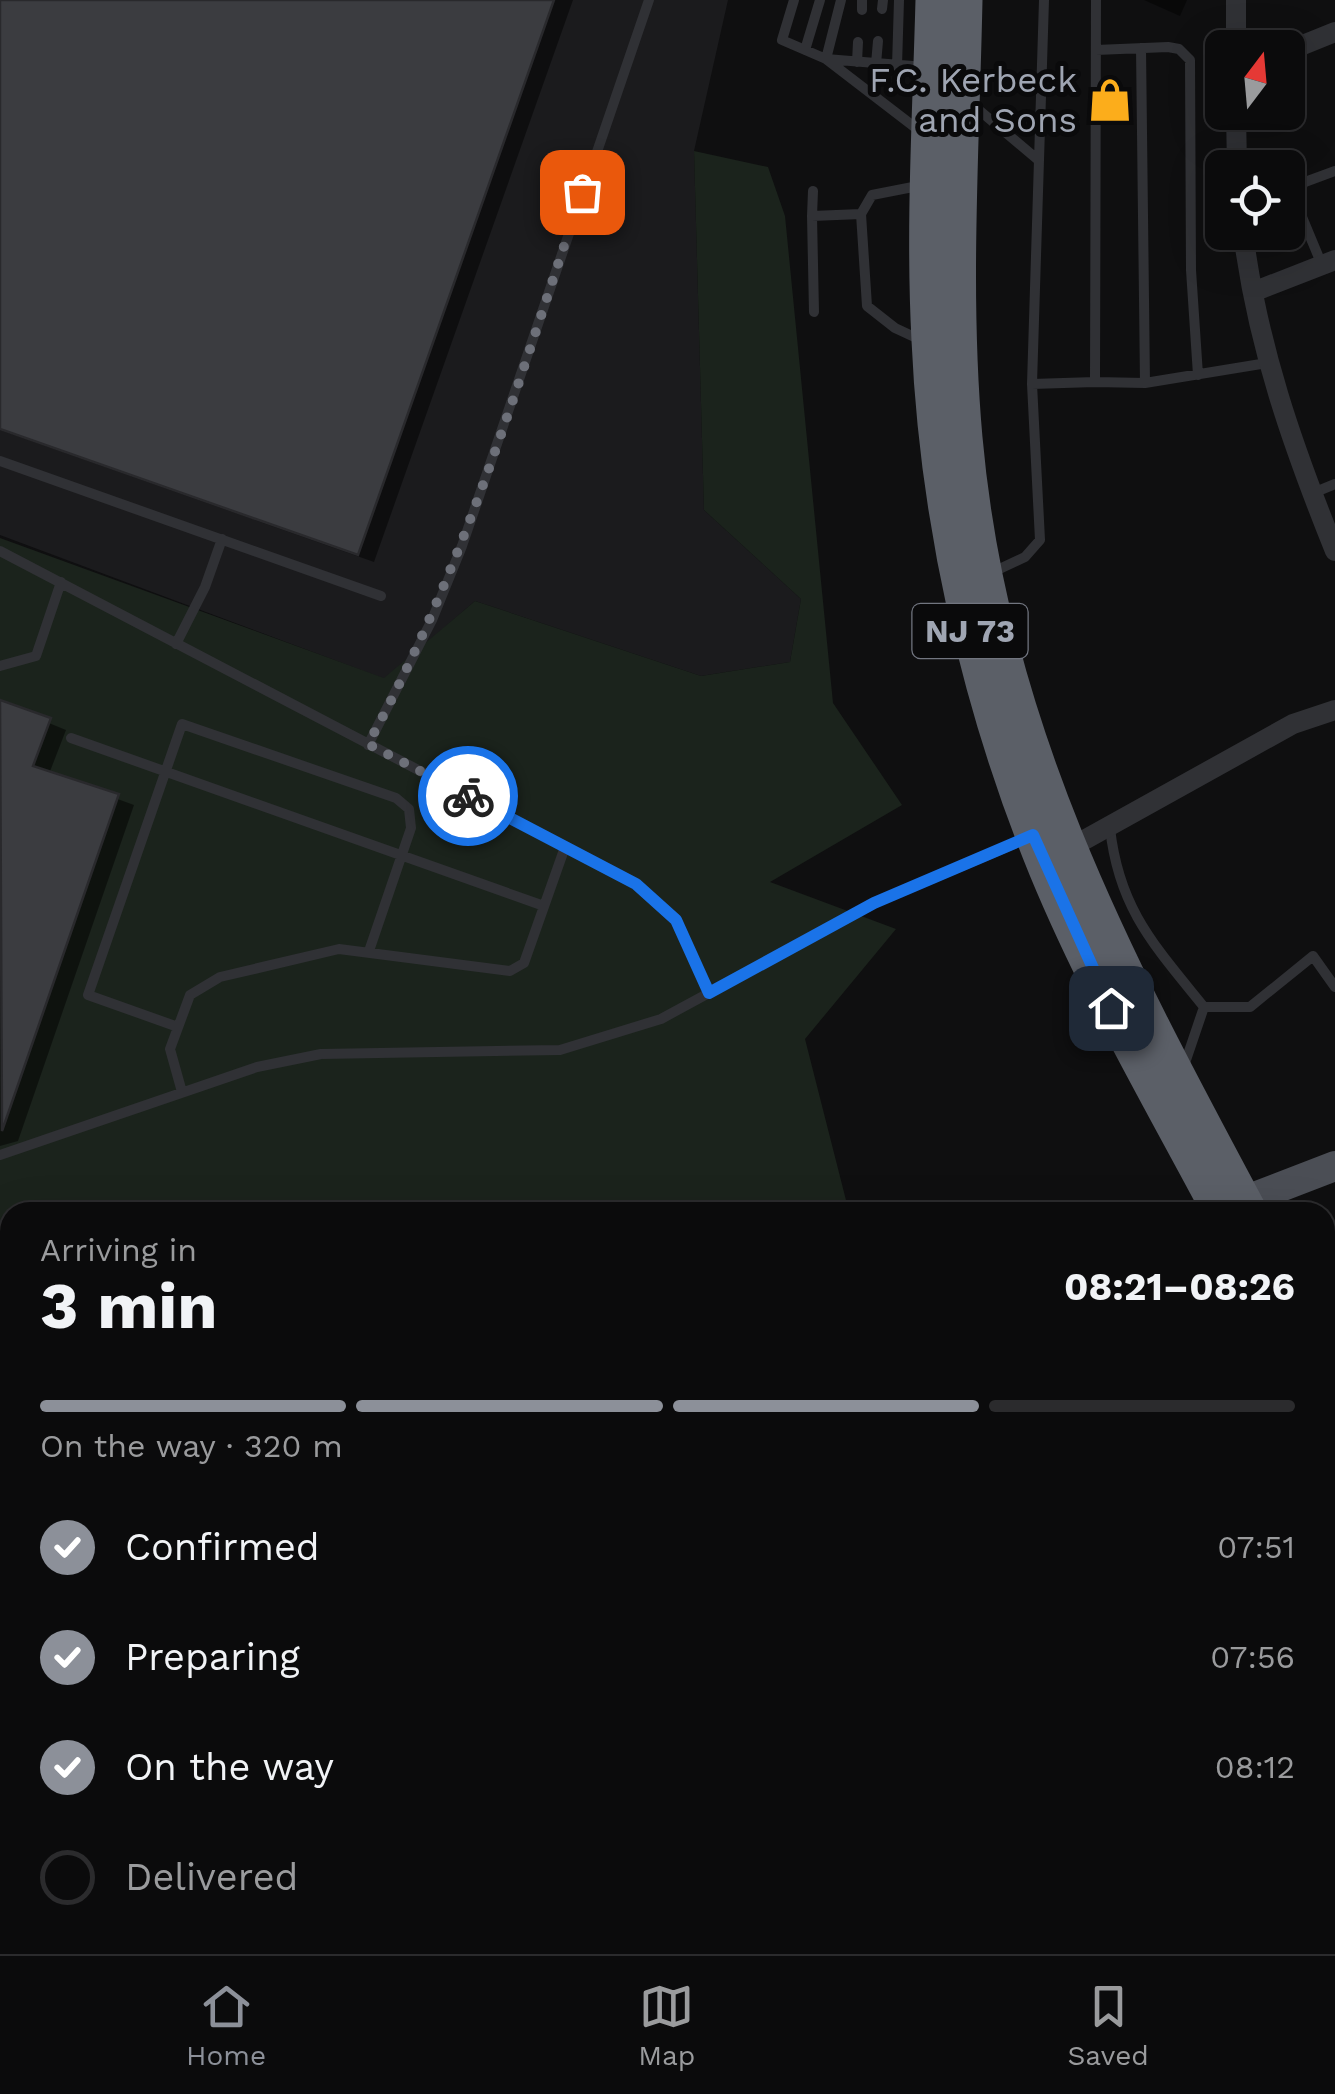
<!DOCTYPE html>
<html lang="en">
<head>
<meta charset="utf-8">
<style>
  :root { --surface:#0b0b0c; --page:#19191a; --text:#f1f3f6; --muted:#9a9b9d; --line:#2b2b2d; --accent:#8c9099 }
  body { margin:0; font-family:"Work Sans",sans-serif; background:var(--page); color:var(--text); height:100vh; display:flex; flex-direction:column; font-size:38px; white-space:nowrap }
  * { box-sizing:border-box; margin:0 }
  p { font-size:32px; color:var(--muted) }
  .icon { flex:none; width:55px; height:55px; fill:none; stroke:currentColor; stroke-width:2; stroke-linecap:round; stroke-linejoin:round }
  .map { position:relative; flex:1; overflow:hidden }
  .sheet { position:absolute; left:0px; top:1202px; width:1335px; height:752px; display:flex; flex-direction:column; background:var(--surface); border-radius:30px 30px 0 0; box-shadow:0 10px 40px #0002,0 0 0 2px var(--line) }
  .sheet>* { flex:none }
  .needle { width:65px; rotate:16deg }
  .buttons { position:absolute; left:1205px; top:30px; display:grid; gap:20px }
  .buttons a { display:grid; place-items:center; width:100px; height:100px; border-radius:15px; background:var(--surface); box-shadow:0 10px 40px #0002,0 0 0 2px var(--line); font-size:50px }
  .pin { position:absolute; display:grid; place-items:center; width:85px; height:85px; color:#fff; margin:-42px; border-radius:20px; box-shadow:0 5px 15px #0006 }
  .courier { position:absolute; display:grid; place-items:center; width:100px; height:100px; margin:-50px; border:8px solid #1a73e8; border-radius:50%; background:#fff; color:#222; box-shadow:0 2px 12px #0007 }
  .summary em { font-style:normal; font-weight:700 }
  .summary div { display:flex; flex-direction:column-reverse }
  .summary { display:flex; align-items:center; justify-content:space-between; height:170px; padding:0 40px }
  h1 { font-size:65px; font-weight:700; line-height:75px }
  .bar { display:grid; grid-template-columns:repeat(4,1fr); gap:15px 10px; align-content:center; height:120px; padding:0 40px }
  .bar i { height:12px; border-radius:8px; background:var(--line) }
  .bar .on { background:var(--accent) }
  .bar p { grid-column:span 4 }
  ol { padding:0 40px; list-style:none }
  li { display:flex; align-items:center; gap:30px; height:110px }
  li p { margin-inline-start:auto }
  li .icon { padding:10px; border-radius:50%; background:var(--accent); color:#fff; stroke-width:4 }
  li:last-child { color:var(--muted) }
  li i { width:55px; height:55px; border:5px solid var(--line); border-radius:50% }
  .tab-bar { display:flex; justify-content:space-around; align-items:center; height:140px; border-top:2px solid var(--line); background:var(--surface); font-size:28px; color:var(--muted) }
  .tab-bar a { display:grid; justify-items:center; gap:5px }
  .tab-bar .on { color:var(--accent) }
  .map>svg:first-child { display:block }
  .built { fill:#1b1b1d }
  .green { fill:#1b231c }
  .water { fill:#273036 }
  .shadow { fill:#0007 }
  .building { fill:#3b3c40; stroke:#29292c; stroke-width:2.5 }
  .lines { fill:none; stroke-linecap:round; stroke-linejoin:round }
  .lane { stroke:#303135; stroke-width:10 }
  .street { stroke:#303135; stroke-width:20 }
  .primary { stroke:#4b4e55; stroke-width:30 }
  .highway { stroke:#5b5f67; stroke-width:35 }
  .rail { stroke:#47494f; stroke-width:5; stroke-dasharray:12 10; stroke-linecap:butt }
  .done { stroke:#6d7079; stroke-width:10; stroke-dasharray:0 18 }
  .route { stroke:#1a73e8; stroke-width:12 }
  .labels { text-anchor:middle; stroke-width:10; stroke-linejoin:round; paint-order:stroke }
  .shield { fill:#0a0a0b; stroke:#727680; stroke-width:2.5 }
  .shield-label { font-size:32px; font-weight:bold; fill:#9fa5b2 }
  .poi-label { font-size:35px; fill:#9fa5b2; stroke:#0a0a0b; text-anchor:end }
</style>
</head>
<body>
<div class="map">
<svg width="1335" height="1954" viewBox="0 0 1335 1954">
  <rect width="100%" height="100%" fill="#0f0f10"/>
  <!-- built -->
  <path class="built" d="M0,0H728L694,151L704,510L801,599L790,662L701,676L475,601L385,679L0,535Z
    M196,1945H975L979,1954H184Z"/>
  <!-- green -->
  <path class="green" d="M694,151L768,167L785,216L833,703L902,805L770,882L896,929L805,1039L849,1212H512L371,1204L266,1212H10V1360L0,1369V538L384,678L475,601L701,676L790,662L801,599L704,510Z
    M1325,1706L1335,1707V1822L1325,1839Z
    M10,1765V1945H196L182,1954H0V1770Z
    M1325,1930L1331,1954H1222L1217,1945H1325Z
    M975,1945H1069L1073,1954H979Z"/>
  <!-- water -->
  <path class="water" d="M371,1204L504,1210L512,1212H266Z
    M10,1360V1552L0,1557V1369Z
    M10,1596V1765L0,1770V1601Z
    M1069,1945H1217L1222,1954H1073Z"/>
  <!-- shadow -->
  <path class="shadow" d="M0,0H573L374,562L0,430Z
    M1144,0H1187L1180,16Z
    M0,703L66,730L49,774L134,805L18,1141L0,1146Z"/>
  <!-- building -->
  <path class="building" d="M0,0H554L358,555L0,429Z
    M0,700L51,718L33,766L119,794L2,1131Z"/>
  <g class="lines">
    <!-- lane -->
    <path class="lane" d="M794,0L782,40L826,59L921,132
      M841,0L826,59L925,67
      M1096,0L1095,382L1145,383L1267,363
      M882,9L883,0
      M862,10V0
      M1141,48L1145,383
      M805,50L820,0
      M1096,50L1168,47L1179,49L1190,60L1191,270L1198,375
      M857,62L858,42
      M876,64L878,41
      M897,66L899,0
      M973,105L1037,159
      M923,185L872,195L861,214L867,306L895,328L923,341
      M812,216L813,191
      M1322,265L1297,205V192L1305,182L1335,171
      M814,312L812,216L861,214
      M1032,384L1095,382
      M0,461L381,596
      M1313,493L1335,484
      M0,551L636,884L676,919L709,993
      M993,572L1025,557L1040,540L1032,384L1044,0
      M176,644L205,587L222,539
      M0,666L36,656L61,582
      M71,738L544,906
      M368,745L432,620L462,546L649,0
      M1110,828C1119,909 1154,945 1204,1007H1250L1313,956L1335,987
      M178,1027L88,995L182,724L396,798L409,809L411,828L369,951
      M1184,1066L1204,1007
      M182,1092L170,1049L190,995L220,977L339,949L510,971L524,963L565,847
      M0,1155L257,1067L321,1054L560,1050L661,1019L875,903L1028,838
      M546,1954L560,1945"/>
    <!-- street -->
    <path class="street" d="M1236,48V0
      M1288,51L1335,32
      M1236,112L1237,168
      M1243,232C1257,345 1293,447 1335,551
      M1253,292L1335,260
      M1068,849L1293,724L1335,710
      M1325,1287L1335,1283
      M1325,1448L1335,1443"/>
    <!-- primary -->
    <path class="primary" d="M1244,1201L1335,1166"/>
    <!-- highway -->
    <path class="highway" d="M933,0C930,113 923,227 929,340C937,520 978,702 1046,869C1095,988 1160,1099 1220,1212
      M965,0C962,145 952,293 965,438C991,730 1115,960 1250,1212
      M1325,1353L1335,1371
      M1325,1409L1335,1428
      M1335,1862V1911"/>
    <!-- rail -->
    <path class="rail" d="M1325,1237L1335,1233
      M0,1805L10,1801
      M254,1954L261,1945"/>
  </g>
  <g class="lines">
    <!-- done -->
    <path class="done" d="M468,796L368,744C464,570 519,379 582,192"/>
    <!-- route -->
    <path class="route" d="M468,796L636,884L676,920L709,993L874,903L1033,835L1111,1008"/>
  </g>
  <!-- icons -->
  <defs>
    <g id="shop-bare" transform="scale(3.45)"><path d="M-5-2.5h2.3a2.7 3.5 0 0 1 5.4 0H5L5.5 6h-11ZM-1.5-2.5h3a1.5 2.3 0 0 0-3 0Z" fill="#fcad1b" stroke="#0a0a0b" stroke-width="2.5" paint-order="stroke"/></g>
  </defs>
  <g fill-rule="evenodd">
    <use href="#shop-bare" x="1110" y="100"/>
  </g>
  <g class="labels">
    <!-- shield labels -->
    <rect class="shield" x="912.5" y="604" width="115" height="54" rx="8"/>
    <g class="shield-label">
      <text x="970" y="642">NJ 73</text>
    </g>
    <!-- poi labels -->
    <g class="poi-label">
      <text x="1077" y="92">F.C. Kerbeck<tspan x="1077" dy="40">and Sons</tspan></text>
    </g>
  </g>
</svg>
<div class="buttons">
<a><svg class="needle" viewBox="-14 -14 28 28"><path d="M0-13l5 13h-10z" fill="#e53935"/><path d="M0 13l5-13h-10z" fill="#9a9b9d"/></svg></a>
<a><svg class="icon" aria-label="locate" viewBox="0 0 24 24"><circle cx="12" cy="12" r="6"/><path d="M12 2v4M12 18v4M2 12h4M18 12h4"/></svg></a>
</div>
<div class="pin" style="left:582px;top:192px;background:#ea580c"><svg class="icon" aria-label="bag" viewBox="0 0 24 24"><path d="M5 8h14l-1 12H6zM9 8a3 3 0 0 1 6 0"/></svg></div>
<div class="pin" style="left:1111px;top:1008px;background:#1f2937"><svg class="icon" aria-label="home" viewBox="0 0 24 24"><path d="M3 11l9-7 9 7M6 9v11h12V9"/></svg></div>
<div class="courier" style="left:468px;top:796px"><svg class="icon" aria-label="bike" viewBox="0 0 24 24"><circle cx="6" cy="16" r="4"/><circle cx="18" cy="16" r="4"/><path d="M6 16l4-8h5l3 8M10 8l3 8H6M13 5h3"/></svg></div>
<section class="sheet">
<div class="summary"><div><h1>3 min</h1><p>Arriving in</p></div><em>08:21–08:26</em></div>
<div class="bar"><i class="on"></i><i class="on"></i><i class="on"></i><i></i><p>On the way · 320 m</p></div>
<ol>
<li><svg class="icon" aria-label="check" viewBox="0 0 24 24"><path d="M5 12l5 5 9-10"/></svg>Confirmed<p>07:51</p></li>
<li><svg class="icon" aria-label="check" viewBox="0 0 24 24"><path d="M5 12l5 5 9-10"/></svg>Preparing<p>07:56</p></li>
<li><svg class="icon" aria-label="check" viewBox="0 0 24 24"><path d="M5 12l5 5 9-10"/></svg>On the way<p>08:12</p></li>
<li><i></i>Delivered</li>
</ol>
</section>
</div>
<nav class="tab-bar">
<a class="on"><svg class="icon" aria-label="home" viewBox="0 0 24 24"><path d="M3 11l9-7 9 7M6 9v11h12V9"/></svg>Home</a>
<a><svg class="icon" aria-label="map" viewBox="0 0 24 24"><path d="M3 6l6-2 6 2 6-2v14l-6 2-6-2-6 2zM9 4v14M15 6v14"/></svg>Map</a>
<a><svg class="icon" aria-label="saved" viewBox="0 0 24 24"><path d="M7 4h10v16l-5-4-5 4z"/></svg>Saved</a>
</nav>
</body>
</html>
